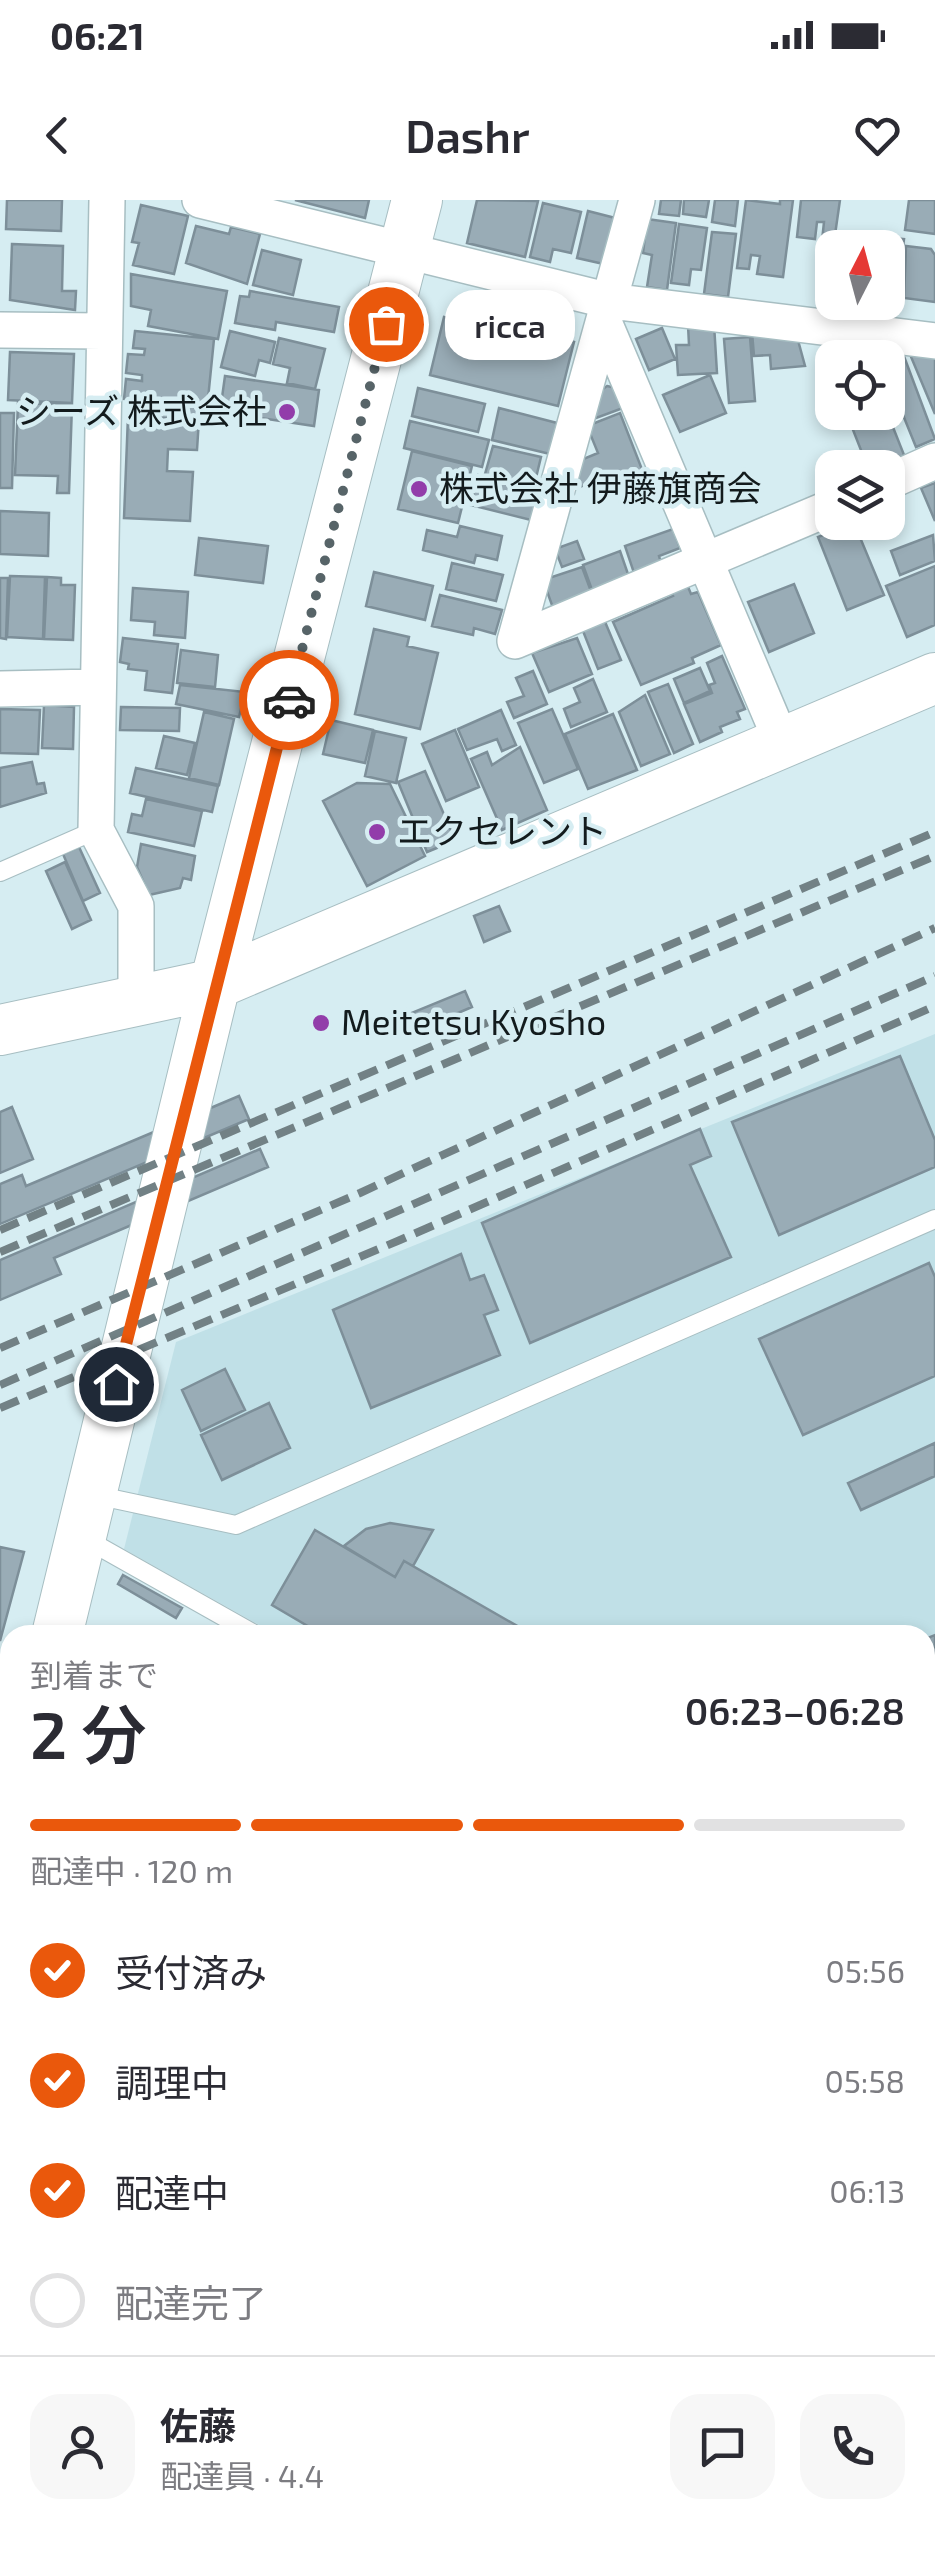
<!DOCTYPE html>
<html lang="ja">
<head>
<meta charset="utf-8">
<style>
  :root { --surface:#fff; --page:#f7f7f7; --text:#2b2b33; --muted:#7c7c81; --line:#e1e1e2; --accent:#ea580c }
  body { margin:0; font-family:"Exo 2","Noto Sans JP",sans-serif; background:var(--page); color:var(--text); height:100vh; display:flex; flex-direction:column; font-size:38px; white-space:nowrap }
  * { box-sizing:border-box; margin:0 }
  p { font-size:32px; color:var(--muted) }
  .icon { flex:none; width:55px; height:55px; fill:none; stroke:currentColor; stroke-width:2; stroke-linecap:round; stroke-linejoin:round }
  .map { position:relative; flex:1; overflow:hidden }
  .side { position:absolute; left:0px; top:1425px; width:935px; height:930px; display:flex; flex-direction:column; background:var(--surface); border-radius:30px 30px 0 0; box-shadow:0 5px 15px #0003 }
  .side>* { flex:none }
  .needle { width:65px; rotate:6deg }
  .fabs { position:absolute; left:815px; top:30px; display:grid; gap:20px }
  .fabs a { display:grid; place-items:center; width:90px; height:90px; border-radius:20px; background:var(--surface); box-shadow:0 5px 15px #0003; font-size:50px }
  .pin { position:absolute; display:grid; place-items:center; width:85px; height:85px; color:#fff; margin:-42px; border:5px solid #fff; border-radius:50%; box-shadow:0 2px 10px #0007 }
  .courier { position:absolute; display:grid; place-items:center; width:100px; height:100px; margin:-50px; border:8px solid #ea580c; border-radius:50%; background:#fff; color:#222; box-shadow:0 2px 12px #0007 }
  .bubble { position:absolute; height:70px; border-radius:30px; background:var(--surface); box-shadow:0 5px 15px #0003; font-size:32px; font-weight:600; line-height:70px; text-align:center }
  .summary em { font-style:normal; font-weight:600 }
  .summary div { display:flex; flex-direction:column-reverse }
  .summary { display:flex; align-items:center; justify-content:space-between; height:170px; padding:0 30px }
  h1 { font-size:65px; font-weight:600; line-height:75px }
  .bar { display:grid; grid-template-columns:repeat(4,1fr); gap:15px 10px; align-content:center; height:120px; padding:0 30px }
  .bar i { height:12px; border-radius:8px; background:var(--line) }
  .bar .active { background:var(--accent) }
  .bar p { grid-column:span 4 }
  .line { display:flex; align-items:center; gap:25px; padding:0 30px; border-top:2px solid var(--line) }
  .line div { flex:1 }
  .round { display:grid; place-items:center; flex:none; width:105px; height:105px; border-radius:30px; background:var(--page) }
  ol { padding:0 30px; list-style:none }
  li { display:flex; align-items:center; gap:30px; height:110px }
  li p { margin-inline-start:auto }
  li .icon { padding:10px; border-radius:50%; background:var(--accent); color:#fff; stroke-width:4 }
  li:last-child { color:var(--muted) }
  li i { width:55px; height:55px; border:5px solid var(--line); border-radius:50% }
  .status { display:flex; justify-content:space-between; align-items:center; height:70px; padding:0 50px; background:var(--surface); direction:ltr }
  .status svg { height:28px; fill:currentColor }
  header { display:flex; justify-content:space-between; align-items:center; height:130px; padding:0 30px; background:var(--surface); font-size:45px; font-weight:600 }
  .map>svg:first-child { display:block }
  .built { fill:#c0e0e7 }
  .building { fill:#99acb6; stroke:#7d8f99; stroke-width:2.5 }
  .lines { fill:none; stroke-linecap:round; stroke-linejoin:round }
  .lane-casing { stroke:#a7bec2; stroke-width:20 }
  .street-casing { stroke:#a7bec2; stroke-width:38 }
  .secondary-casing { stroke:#a7bec2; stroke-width:52 }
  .lane { stroke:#fff; stroke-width:18 }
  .street { stroke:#fff; stroke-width:35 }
  .secondary { stroke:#fff; stroke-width:50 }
  .rail { stroke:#728185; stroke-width:8; stroke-dasharray:20 10; stroke-linecap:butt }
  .done { stroke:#576468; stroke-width:10; stroke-dasharray:0 18 }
  .route { stroke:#ea580c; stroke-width:12 }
  .poi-dot { fill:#923daa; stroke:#d6edf2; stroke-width:4 }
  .labels { text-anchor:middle; stroke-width:9; stroke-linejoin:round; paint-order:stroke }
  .poi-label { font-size:35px; fill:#131b1d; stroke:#d6edf2; text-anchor:start }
</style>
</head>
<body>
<div class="status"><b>06:21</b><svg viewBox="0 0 49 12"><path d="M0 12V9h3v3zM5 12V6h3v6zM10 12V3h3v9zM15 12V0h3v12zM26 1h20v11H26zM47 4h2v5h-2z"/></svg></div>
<header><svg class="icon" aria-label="back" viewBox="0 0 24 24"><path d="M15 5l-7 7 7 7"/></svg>Dashr<svg class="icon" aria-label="heart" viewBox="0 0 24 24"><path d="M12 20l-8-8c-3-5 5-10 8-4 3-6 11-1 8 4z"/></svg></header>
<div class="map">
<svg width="935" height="2355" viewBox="0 0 935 2355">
  <rect width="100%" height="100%" fill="#d6edf2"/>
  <!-- built -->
  <path class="built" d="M935,834V1805L925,1800V1435H277L124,1349L176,1142Z"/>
  <!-- building -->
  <path class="building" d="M7,0H62L61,31L6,29Z
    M295,0H369L365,18Z
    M477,0L538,1L525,57L467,43Z
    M661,0H681L679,16L659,14Z
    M684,0H709L706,17L683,14Z
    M715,0H738L735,26L712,22Z
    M746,0L780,4V0H793L783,77L757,74L760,56L751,55L749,69L737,68Z
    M801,0H840L834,42L822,41L824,22H817L815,39L797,37Z
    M909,0H935V34L905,30Z
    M543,3L581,12L571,53L553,49L550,62L530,57Z
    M141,5L188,16L174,74L133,65L139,43L132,42Z
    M588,11L619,19L608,65L577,58Z
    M647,19L676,23L667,90L647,87L652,55L643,53Z
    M679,24L707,28L701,70L691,69L689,85L671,83Z
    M196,26L229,34L231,27L260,34L247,84L186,63Z
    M712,32L736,34L728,97L704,94Z
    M883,37L904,39L894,119L833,112L834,102H888Z
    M12,44L63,46L62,91H76L75,110L10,100Z
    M906,46L931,49L935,55V102L904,98Z
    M262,50L301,60L293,95L253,85Z
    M131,74L227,91L218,139L148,126L151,110L131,106Z
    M250,91L339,107L334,132L276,122L275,130L235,123L240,96L249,97Z
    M444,117L541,140L542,134L574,142L558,206L430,175Z
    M714,124L717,173L678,175L676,145H689L688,125Z
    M662,128L675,159L649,170L636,139Z
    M135,131L214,139L206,219L138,212L140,201L124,199L126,179L142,181V175L126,173L128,154L144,155L145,149L133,148Z
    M230,131L275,142L270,163L259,160L255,176L221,167Z
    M752,132L796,133L805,166L771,169L770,155L754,156Z
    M750,137L755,201L729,203L724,139Z
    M279,138L325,149L315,189L287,183L290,168L273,164Z
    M875,149L902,151L935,239L916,247L888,178V158H879Z
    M10,152L74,154L72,203L8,200Z
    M909,152L935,155V214Z
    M710,175L726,213L680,232L663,195Z
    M225,176L319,190L314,226L220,212Z
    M607,186L616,188L623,208L588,221L595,195Z
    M418,188L485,204L478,232L412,216Z
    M18,203L72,205L69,293H57L58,276L15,275Z
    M499,208L557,223L550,254L492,240Z
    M846,212H887L906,260L886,268H868Z
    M0,213H14L12,288H0Z
    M620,213L643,272L610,285L607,277L574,289L576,262L598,253L587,226Z
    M128,216L199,219L197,250L168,249L167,271L193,272L190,321L124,318Z
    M410,221L489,240L482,267L404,248Z
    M493,246L541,257L534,286L485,274Z
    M412,251L472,266L458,323L398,309Z
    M478,275L539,290L531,320L471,305Z
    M935,283V321L921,288Z
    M0,311L49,313L48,356L0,354Z
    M854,323L884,395L847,410L818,337Z
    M460,326L502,336L497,360L476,355L474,363L423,350L427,330L457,337Z
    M673,329L680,348L659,356L661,363L634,373L625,346Z
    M933,335L935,361L900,375L891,351Z
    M199,338L268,346L263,383L195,375Z
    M577,341L584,359L562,367L555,349Z
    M620,351L629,377L592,390L583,365Z
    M452,363L503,375L496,401L446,389Z
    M935,366V425L907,437L886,386Z
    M582,367L592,394L553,408L543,380Z
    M374,372L433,386L425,420L366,406Z
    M10,376L45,377L43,439L7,437Z
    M47,377L61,378V385H75L73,440L44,439Z
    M0,378H8L6,439L0,438Z
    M686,382L691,394L698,392L721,445L692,458L694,463L641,485L613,422L673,396L669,389Z
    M794,384L814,433L769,452L748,402Z
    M133,388L188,392L185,438L154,435L155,422L131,420Z
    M440,395L502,410L495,434L474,428L473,435L432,426Z
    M603,417L621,460L598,469L581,426Z
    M374,429L409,437L407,446L438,453L420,529L355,514Z
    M123,438L178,444L172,493L145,490L147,471L128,469L129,464L120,462Z
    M577,438L592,474L549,492L532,453Z
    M181,450L218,455L215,487L177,483Z
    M722,456L745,509L737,512L740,519L720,527L722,532L700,542L684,504L712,493L709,485L715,483L707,463Z
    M700,468L710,491L684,503L674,479Z
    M533,471L547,504L514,518L507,502L524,496L516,478Z
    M593,479L607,512L571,527L564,509L580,502L574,488Z
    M668,484L693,544L674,553L648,492Z
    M180,485L245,492L239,517L176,504Z
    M645,495L670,554L641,566L619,512Z
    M44,505L74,507L73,549L42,548Z
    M121,507L180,508L179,531L120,530Z
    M0,509L40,510L38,554L0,553Z
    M552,509L578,569L544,583L518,523Z
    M501,510L516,545L502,551L497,539L467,550L458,529Z
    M204,512L234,519L219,585L189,578Z
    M613,514L637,570L588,589L565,534Z
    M331,520L373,530L365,563L323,554Z
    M455,530L479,587L446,601L422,544Z
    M375,531L406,538L396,583L365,576Z
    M164,536L195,543L187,575L156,568Z
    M520,547L547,610L502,630L471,559L487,552L492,565Z
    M32,562L37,584L44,583L46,593L0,607V568Z
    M136,568L218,586L212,612L130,593Z
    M425,571L453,635L447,638L449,643L427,652L398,582Z
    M357,583L390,584L425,656L367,686L323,601Z
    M146,599L202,611L194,646L128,632L132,614L142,616Z
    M141,644L195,656L191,680L183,678L180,688L149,695L137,667Z
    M79,647L100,693L83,701L63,654Z
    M65,662L91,720L72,729L46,671Z
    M499,706L510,731L484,742L474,716Z
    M465,791L472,807L404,836L397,819Z
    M900,856L935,940V967L779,1035L732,922Z
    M239,896L249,919L0,1024V984L22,975L26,986Z
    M12,907L33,959L0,973V912Z
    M700,929L711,956L690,965L731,1057L530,1143L482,1023Z
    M260,949L268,967L54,1058L61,1074L0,1100V1060Z
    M461,1054L470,1080L484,1075L498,1110L484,1115L500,1155L371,1208L333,1110Z
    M929,1063L935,1077V1176L803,1235L759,1139Z
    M225,1169L245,1210L201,1231L182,1190Z
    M269,1203L290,1248L222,1280L201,1235Z
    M935,1243V1276L861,1310L848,1283Z
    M390,1323L433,1330L413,1366L404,1361L395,1377L344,1346L366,1329Z
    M315,1330L395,1377L404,1361L526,1431L523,1435H323L272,1405Z
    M0,1347L24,1352L0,1441Z
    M123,1375L182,1408L176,1418L118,1384Z
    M935,1435V1503L925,1508V1439Z
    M935,1571V1626L925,1630V1575Z
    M6,2099H10V2184L0,2183Z
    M935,2152V2219L925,2213V2169Z
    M925,2307L935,2313V2332L922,2355H879L861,2345H925Z
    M10,2332V2345H41L31,2355H0V2342Z
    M313,2345H377L366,2355H319Z
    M404,2345H466L469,2349L461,2355H389Z
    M482,2345H509L504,2355H476Z
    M548,2345H594L589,2355H566Z
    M633,2345H667L662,2355H627Z"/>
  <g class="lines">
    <!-- lane casing -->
    <g class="lane-casing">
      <path id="lane" d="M0,672L96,630
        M95,1295L236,1325L935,1019
        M84,1338L256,1435
        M925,1812L935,1818"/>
    </g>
    <!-- street casing -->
    <g class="street-casing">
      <path id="street" d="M107,0L96,630L136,706V798
        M200,0L610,101L935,141
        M637,0L515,441L832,307
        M604,122L783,545
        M0,130L102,131
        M888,282L935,261
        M0,489L96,487
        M0,1896L10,1898
        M293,2345L300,2355
        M827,2345L845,2355"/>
    </g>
    <!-- secondary casing -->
    <g class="secondary-casing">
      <path id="secondary" d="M0,830L215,784L935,478
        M57,1435L215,784L417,0
        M0,1519L10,1524
        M0,1805L10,1728
        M925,1867L935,1863
        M925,2044L935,2050
        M93,2355L109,2345"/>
    </g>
    <!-- lane -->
    <use href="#lane" class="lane"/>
    <!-- street -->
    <use href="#street" class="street"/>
    <!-- secondary -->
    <use href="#secondary" class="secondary"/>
    <!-- rail -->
    <path class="rail" d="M0,1030L935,632
      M0,1052L935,656
      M0,1148L360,993L935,728
      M0,1185L935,776
      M0,1208L400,1040L935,806"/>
  </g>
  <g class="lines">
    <!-- done -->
    <path class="done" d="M289,500L386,124"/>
    <!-- route -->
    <path class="route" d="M116,1184L289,500"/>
  </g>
  <!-- markers -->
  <g class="poi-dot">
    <circle cx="287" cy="212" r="10"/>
    <circle cx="419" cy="289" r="10"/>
    <circle cx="377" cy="632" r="10"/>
    <circle cx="321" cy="823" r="10"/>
  </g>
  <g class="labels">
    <!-- poi labels -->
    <g class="poi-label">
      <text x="267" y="224" text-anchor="end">シーズ 株式会社</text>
      <text x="439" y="301">株式会社 伊藤旗商会</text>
      <text x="397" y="644">エクセレント</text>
      <text x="341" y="835">Meitetsu Kyosho</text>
    </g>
  </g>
</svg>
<div class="fabs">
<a><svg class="needle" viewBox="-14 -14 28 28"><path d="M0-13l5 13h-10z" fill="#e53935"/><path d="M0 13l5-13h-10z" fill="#7c7c81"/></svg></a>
<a><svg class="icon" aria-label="locate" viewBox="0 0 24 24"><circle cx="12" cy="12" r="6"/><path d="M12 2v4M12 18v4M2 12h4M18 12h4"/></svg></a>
<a><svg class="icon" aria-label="layers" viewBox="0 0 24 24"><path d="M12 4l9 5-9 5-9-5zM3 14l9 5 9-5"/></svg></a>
</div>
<div class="pin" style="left:386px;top:124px;background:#ea580c"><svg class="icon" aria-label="bag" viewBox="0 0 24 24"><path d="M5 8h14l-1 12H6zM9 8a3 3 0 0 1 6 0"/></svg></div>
<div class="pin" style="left:116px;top:1184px;background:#1f2937"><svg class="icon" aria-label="home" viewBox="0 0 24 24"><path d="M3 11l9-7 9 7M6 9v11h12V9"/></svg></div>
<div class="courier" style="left:289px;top:500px"><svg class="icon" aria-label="car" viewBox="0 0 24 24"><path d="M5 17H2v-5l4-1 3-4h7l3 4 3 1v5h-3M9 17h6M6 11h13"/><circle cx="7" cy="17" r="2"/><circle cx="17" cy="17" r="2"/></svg></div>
<div class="bubble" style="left:445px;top:90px;width:130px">ricca</div>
<section class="side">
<div class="summary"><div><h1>2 分</h1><p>到着まで</p></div><em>06:23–06:28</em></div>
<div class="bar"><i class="active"></i><i class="active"></i><i class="active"></i><i></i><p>配達中 · 120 m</p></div>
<ol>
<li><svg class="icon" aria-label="check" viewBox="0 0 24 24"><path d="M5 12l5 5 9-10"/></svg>受付済み<p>05:56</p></li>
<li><svg class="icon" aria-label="check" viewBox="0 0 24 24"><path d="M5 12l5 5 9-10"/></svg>調理中<p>05:58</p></li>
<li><svg class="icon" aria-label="check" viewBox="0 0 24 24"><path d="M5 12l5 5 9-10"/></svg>配達中<p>06:13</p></li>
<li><i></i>配達完了</li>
</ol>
<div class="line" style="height:180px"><a class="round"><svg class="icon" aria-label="person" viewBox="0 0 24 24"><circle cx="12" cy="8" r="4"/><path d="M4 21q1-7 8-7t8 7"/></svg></a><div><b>佐藤</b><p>配達員 · 4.4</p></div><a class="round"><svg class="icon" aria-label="chat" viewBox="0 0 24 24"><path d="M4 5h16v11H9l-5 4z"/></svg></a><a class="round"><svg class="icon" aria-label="phone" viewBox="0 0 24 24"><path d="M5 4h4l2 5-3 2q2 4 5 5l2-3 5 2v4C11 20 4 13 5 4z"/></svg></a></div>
</section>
</div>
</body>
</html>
